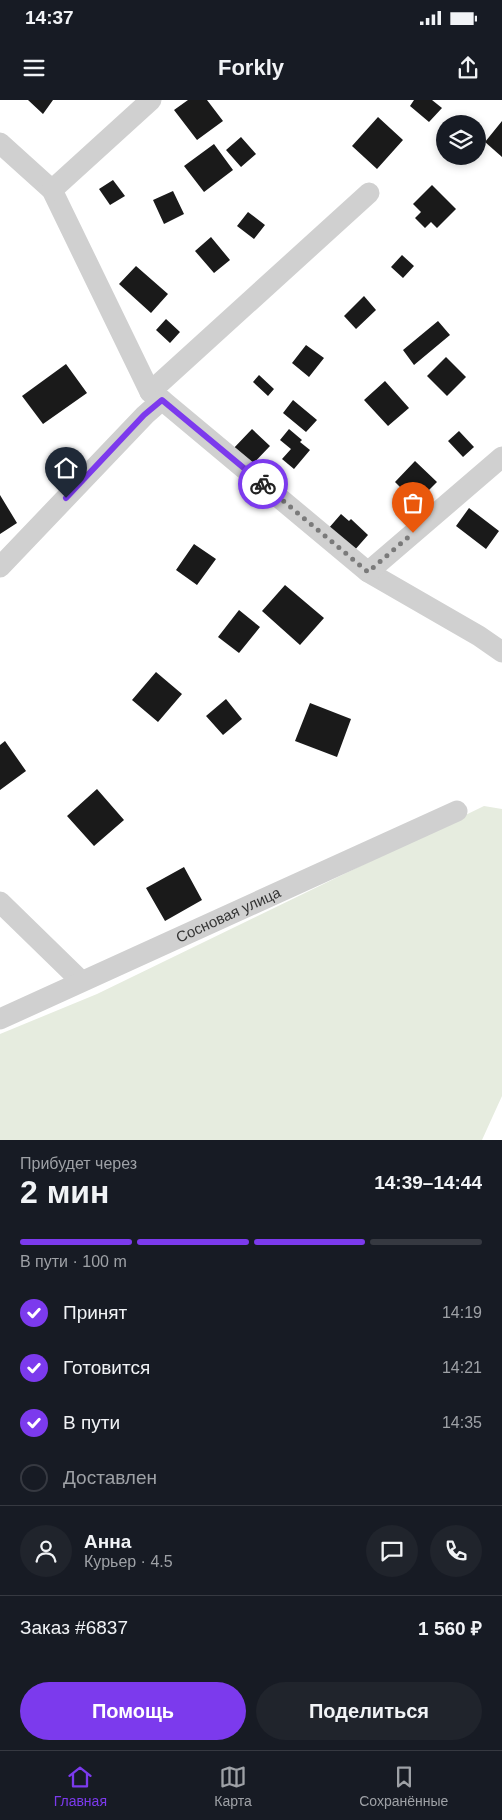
<!DOCTYPE html>
<html lang="ru">
<head>
<meta charset="utf-8">
<style>
  :root { --surface:#171b24; --page:#20242c; --text:#f1f3f6; --muted:#9ea1a6; --line:#363941; --accent:#7c3aed }
  body { margin:0; font-family:Arial,sans-serif; background:var(--page); color:var(--text); height:100vh; display:flex; flex-direction:column; font-size:19px; white-space:nowrap }
  * { box-sizing:border-box; margin:0 }
  p { font-size:16px; color:var(--muted) }
  .icon { flex:none; width:28px; height:28px; fill:none; stroke:currentColor; stroke-width:2; stroke-linecap:round; stroke-linejoin:round }
  .map { position:relative; height:1040px; overflow:hidden }
  .sheet { display:flex; flex-direction:column; background:var(--surface); flex:1 }
  .sheet>* { flex:none }
  .buttons { position:absolute; left:436px; top:15px; display:grid; gap:10px }
  .buttons a { display:grid; place-items:center; width:50px; height:50px; border-radius:50%; background:var(--surface); box-shadow:0 2px 8px #0003; font-size:25px }
  .pin { position:absolute; display:grid; place-items:center; width:42px; height:42px; color:#fff; margin:-51px -21px; border-radius:50% 50% 50% 0; rotate:-45deg; box-shadow:0 0 5px #0007 }
  .pin .icon { rotate:45deg }
  .courier { position:absolute; display:grid; place-items:center; width:50px; height:50px; margin:-25px; border:4px solid #7c3aed; border-radius:50%; background:#fff; color:#222; box-shadow:0 1px 6px #0007 }
  .headline em { font-style:normal; font-weight:700 }
  .headline div { display:flex; flex-direction:column-reverse }
  .headline { display:flex; align-items:center; justify-content:space-between; height:85px; padding:0 20px }
  h1 { font-size:32px; font-weight:700; line-height:38px }
  .bar { display:grid; grid-template-columns:repeat(4,1fr); gap:8px 5px; align-content:center; height:60px; padding:0 20px }
  .bar i { height:6px; border-radius:4px; background:var(--line) }
  .bar .on { background:var(--accent) }
  .bar p { grid-column:span 4 }
  .line { display:flex; align-items:center; gap:12px; padding:0 20px; border-top:1px solid var(--line) }
  .line div { flex:1 }
  .round { display:grid; place-items:center; flex:none; width:52px; height:52px; border-radius:26px; background:var(--page) }
  ol { padding:0 20px; list-style:none }
  li { display:flex; align-items:center; gap:15px; height:55px }
  li p { margin-inline-start:auto }
  li .icon { padding:5px; border-radius:50%; background:var(--accent); color:#fff; stroke-width:4 }
  li:last-child { color:var(--muted) }
  li i { width:28px; height:28px; border:2px solid var(--line); border-radius:50% }
  .action { display:flex; gap:10px; margin-top:auto; padding:10px 20px }
  .action a { flex:1; height:58px; border-radius:30px; background:var(--accent); color:#fff; font-size:20px; font-weight:700; line-height:58px; text-align:center }
  .action a+a { background:var(--page); color:var(--text) }
  .status { display:flex; justify-content:space-between; align-items:center; height:35px; padding:0 25px; background:var(--surface); direction:ltr }
  .status svg { height:14px; fill:currentColor }
  header { display:flex; justify-content:space-between; align-items:center; height:65px; padding:0 20px; background:var(--surface); font-size:22px; font-weight:700 }
  .menu { display:flex; justify-content:space-around; align-items:center; height:70px; border-top:1px solid var(--line); background:var(--surface); font-size:14px; color:var(--muted) }
  .menu a { display:grid; justify-items:center; gap:2px }
  .menu .on { color:var(--accent) }
  .map>svg:first-child { display:block }
  .green { fill:#e6ecdf }
  .building { fill:#1a1a1a }
  .lines { fill:none; stroke-linecap:round; stroke-linejoin:round }
  .minor { stroke:#d0d0d0; stroke-width:21 }
  .done { stroke:#7a7a7a; stroke-width:5; stroke-dasharray:0 9 }
  .route { stroke:#7c3aed; stroke-width:6 }
  .labels { text-anchor:middle; stroke-width:5; stroke-linejoin:round; paint-order:stroke }
  .street-label { font-size:15px; fill:#333; stroke:#fff }
</style>
</head>
<body>
<div class="status"><b>14:37</b><svg viewBox="0 0 49 12"><path d="M0 12V9h3v3zM5 12V6h3v6zM10 12V3h3v9zM15 12V0h3v12zM26 1h20v11H26zM47 4h2v5h-2z"/></svg></div>
<header><svg class="icon" aria-label="menu" viewBox="0 0 24 24"><path d="M4 6h16M4 12h16M4 18h16"/></svg>Forkly<svg class="icon" aria-label="share" viewBox="0 0 24 24"><path d="M12 15V3M7 8l5-5 5 5M5 13v7h14v-7"/></svg></header>
<div class="map">
<svg width="502" height="1040" viewBox="0 0 502 1040">
  <rect width="100%" height="100%" fill="#fff"/>
  <!-- green -->
  <path class="green" d="M484,706L502,709V996L482,1040H0V934L97,894Z"/>
  <!-- building -->
  <path class="building" d="M28,0H53L43,14Z
    M188,0H207L223,21L197,40L174,10Z
    M414,0H432L442,8L429,22L410,6Z
    M378,17L403,40L377,69L352,46Z
    M502,21V57L485,42Z
    M241,37L256,54L241,67L226,50Z
    M214,44L233,70L204,92L184,66Z
    M113,80L125,96L110,105L99,89Z
    M432,85L456,109L437,128L431,122L425,128L415,118L421,112L413,104Z
    M173,91L184,114L164,124L153,100Z
    M248,112L265,125L254,139L237,126Z
    M211,137L230,160L214,173L195,151Z
    M402,155L414,166L403,178L391,167Z
    M136,166L168,194L151,213L119,184Z
    M364,196L376,210L356,229L344,216Z
    M166,219L180,232L170,243L156,230Z
    M438,221L450,235L414,265L403,250Z
    M306,245L324,258L309,277L292,263Z
    M446,257L466,277L447,296L427,276Z
    M66,264L87,293L43,324L22,296Z
    M259,275L274,289L268,296L253,282Z
    M385,281L409,308L388,326L364,300Z
    M293,300L317,320L306,332L283,313Z
    M252,329L270,346L250,367L232,350Z
    M289,329L302,340L300,342L310,350L294,369L282,359L291,349L280,340Z
    M459,331L474,347L463,357L448,341Z
    M415,361L437,382L416,403L395,382Z
    M0,395L17,423L0,434Z
    M469,408L499,431L486,449L456,426Z
    M341,414L349,421L351,419L368,435L353,452L328,429Z
    M194,444L216,459L197,485L176,470Z
    M285,485L324,518L300,545L262,511Z
    M239,510L260,527L239,553L218,537Z
    M156,572L182,594L158,622L132,600Z
    M226,599L242,619L223,635L206,616Z
    M310,603L351,619L337,657L295,641Z
    M5,641L26,671L0,690V645Z
    M97,689L124,720L94,746L67,716Z
    M184,767L202,800L165,821L146,788Z"/>
  <g class="lines">
    <!-- minor -->
    <g class="minor">
      <path d="M0,43L52,90L150,292L162,300L368,472L479,536L502,552"/>
      <path d="M52,90L151,0"/>
      <path d="M150,292L369,93"/>
      <path d="M0,467L145,315L162,300"/>
      <path d="M368,472L502,357"/>
      <path d="M0,802L81,881"/>
      <path id="s1" d="M0,919L457,711"/>
    </g>
  </g>
  <g class="lines">
    <!-- done -->
    <path class="done" d="M263,384L368,472L413,433"/>
    <!-- route -->
    <path class="route" d="M66,398L144,315L162,300L263,384"/>
  </g>
  <g class="labels">
    <!-- street labels -->
    <g class="street-label">
      <text dy="5" stroke="none"><textPath href="#s1" startOffset="251">Сосновая улица</textPath></text>
    </g>
  </g>
</svg>
<div class="buttons">
<a><svg class="icon" aria-label="layers" viewBox="0 0 24 24"><path d="M12 4l9 5-9 5-9-5zM3 14l9 5 9-5"/></svg></a>
</div>
<div class="pin" style="left:413px;top:433px;background:#ea580c"><svg class="icon" aria-label="bag" viewBox="0 0 24 24"><path d="M5 8h14l-1 12H6zM9 8a3 3 0 0 1 6 0"/></svg></div>
<div class="pin" style="left:66px;top:398px;background:#1f2937"><svg class="icon" aria-label="home" viewBox="0 0 24 24"><path d="M3 11l9-7 9 7M6 9v11h12V9"/></svg></div>
<div class="courier" style="left:263px;top:384px"><svg class="icon" aria-label="bike" viewBox="0 0 24 24"><circle cx="6" cy="16" r="4"/><circle cx="18" cy="16" r="4"/><path d="M6 16l4-8h5l3 8M10 8l3 8H6M13 5h3"/></svg></div>
</div>
<section class="sheet">
<div class="headline"><div><h1>2 мин</h1><p>Прибудет через</p></div><em>14:39–14:44</em></div>
<div class="bar"><i class="on"></i><i class="on"></i><i class="on"></i><i></i><p>В пути · 100 m</p></div>
<ol>
<li><svg class="icon" aria-label="check" viewBox="0 0 24 24"><path d="M5 12l5 5 9-10"/></svg>Принят<p>14:19</p></li>
<li><svg class="icon" aria-label="check" viewBox="0 0 24 24"><path d="M5 12l5 5 9-10"/></svg>Готовится<p>14:21</p></li>
<li><svg class="icon" aria-label="check" viewBox="0 0 24 24"><path d="M5 12l5 5 9-10"/></svg>В пути<p>14:35</p></li>
<li><i></i>Доставлен</li>
</ol>
<div class="line" style="height:90px"><a class="round"><svg class="icon" aria-label="person" viewBox="0 0 24 24"><circle cx="12" cy="8" r="4"/><path d="M4 21q1-7 8-7t8 7"/></svg></a><div><b>Анна</b><p>Курьер · 4.5</p></div><a class="round"><svg class="icon" aria-label="chat" viewBox="0 0 24 24"><path d="M4 5h16v11H9l-5 4z"/></svg></a><a class="round"><svg class="icon" aria-label="phone" viewBox="0 0 24 24"><path d="M5 4h4l2 5-3 2q2 4 5 5l2-3 5 2v4C11 20 4 13 5 4z"/></svg></a></div>
<div class="line" style="height:65px"><div>Заказ #6837</div><b>1 560 ₽</b></div>
<div class="action"><a>Помощь</a><a>Поделиться</a></div>
</section>
<nav class="menu">
<a class="on"><svg class="icon" aria-label="home" viewBox="0 0 24 24"><path d="M3 11l9-7 9 7M6 9v11h12V9"/></svg>Главная</a>
<a><svg class="icon" aria-label="map" viewBox="0 0 24 24"><path d="M3 6l6-2 6 2 6-2v14l-6 2-6-2-6 2zM9 4v14M15 6v14"/></svg>Карта</a>
<a><svg class="icon" aria-label="saved" viewBox="0 0 24 24"><path d="M7 4h10v16l-5-4-5 4z"/></svg>Сохранённые</a>
</nav>
</body>
</html>
